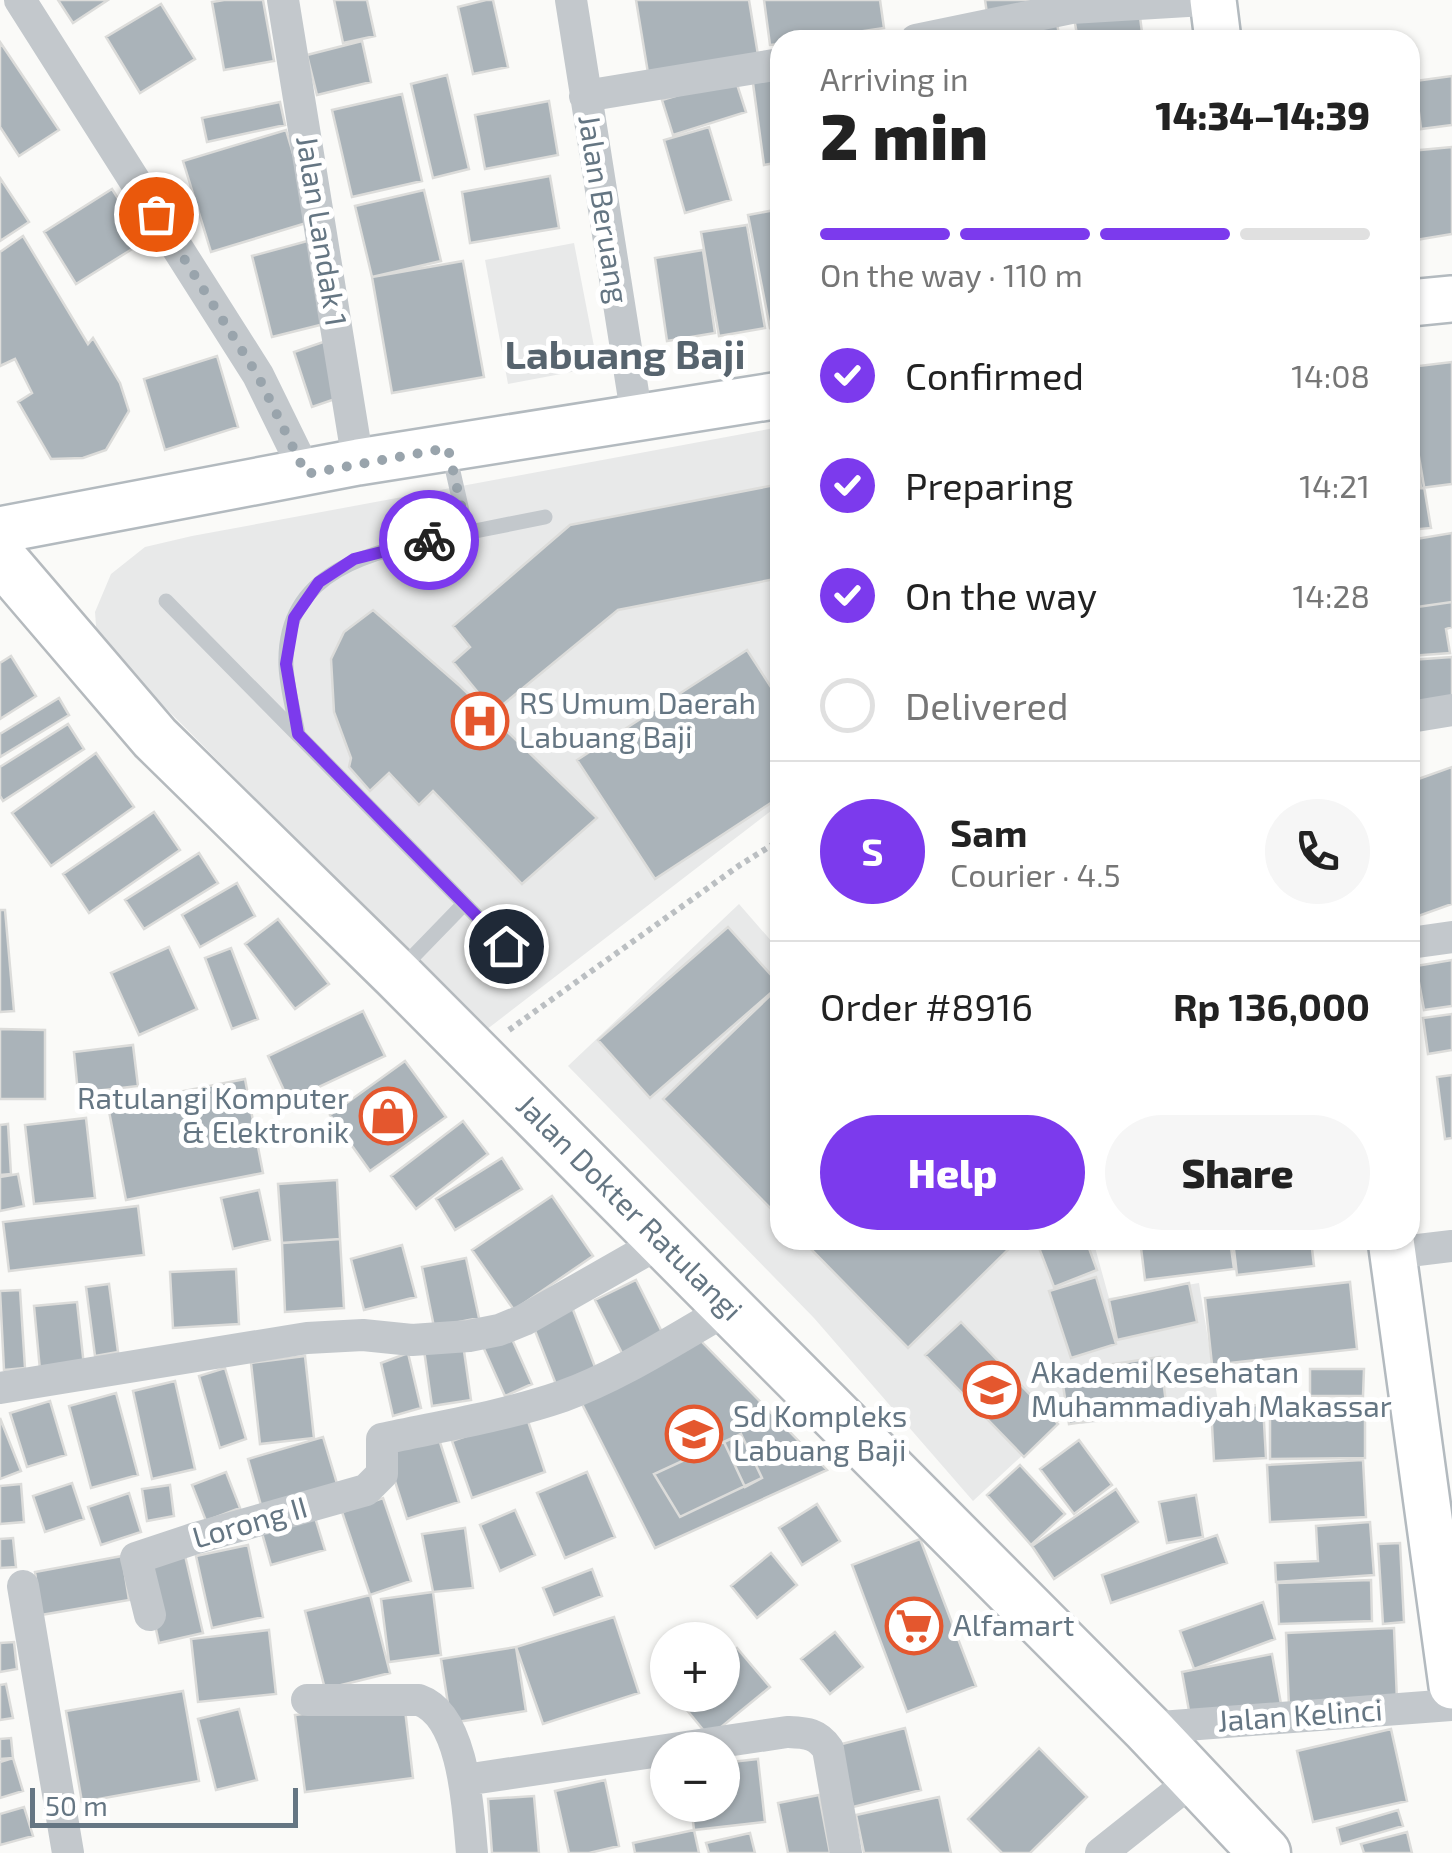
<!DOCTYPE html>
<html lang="en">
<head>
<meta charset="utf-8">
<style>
  :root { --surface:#fff; --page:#f6f6f6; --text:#222; --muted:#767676; --line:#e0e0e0; --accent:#7c3aed }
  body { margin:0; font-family:"Exo 2",sans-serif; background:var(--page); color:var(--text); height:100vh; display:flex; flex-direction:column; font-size:38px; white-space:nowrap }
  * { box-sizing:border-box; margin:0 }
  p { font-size:32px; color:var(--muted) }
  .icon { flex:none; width:55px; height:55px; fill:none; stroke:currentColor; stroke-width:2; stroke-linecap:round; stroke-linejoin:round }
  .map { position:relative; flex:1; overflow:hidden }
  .panel { position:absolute; left:770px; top:30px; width:650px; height:1220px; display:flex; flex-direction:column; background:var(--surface); border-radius:30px; box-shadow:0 2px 8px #0004 }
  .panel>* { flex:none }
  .controls { position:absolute; left:650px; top:1622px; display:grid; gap:20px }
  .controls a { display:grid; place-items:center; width:90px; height:90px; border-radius:50%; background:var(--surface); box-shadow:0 2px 8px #0004; font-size:50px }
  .scale { position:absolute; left:30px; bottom:25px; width:268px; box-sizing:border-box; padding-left:10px; border:5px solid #657683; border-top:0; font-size:28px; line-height:35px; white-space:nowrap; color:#657683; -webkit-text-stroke:8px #fff; paint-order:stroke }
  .pin { position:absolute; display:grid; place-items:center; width:85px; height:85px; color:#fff; margin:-42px; border:5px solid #fff; border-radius:50%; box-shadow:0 2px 10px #0007 }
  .courier { position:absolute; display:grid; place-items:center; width:100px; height:100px; margin:-50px; border:8px solid #7c3aed; border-radius:50%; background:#fff; color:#222; box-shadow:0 2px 12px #0007 }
  .head em { font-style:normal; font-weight:800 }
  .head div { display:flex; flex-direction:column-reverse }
  .head { display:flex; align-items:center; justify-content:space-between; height:170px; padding:0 50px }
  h1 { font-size:65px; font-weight:800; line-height:75px }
  .bar { display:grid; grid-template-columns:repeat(4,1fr); gap:15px 10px; align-content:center; height:120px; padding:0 50px }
  .bar i { height:12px; border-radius:8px; background:var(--line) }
  .bar .on { background:var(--accent) }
  .bar p { grid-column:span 4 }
  .line { display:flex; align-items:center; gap:25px; padding:0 50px; border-top:2px solid var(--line) }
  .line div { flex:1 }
  .round { display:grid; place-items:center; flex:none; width:105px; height:105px; border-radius:52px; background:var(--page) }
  ol { padding:0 50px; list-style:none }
  li { display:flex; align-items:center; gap:30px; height:110px }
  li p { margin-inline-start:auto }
  li .icon { padding:10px; border-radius:50%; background:var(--accent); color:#fff; stroke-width:4 }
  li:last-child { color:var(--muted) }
  li i { width:55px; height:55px; border:5px solid var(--line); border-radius:50% }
  .action { display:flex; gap:20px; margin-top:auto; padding:20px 50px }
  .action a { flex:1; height:115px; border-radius:60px; background:var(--accent); color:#fff; font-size:40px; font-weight:800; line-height:115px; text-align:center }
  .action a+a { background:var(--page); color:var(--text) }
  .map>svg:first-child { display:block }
  .built { fill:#e8e9e9 }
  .building { fill:#aab3b9; stroke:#dcdcda; stroke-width:2.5 }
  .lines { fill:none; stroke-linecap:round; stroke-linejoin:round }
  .secondary-casing { stroke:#b3babf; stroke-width:50 }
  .primary-casing { stroke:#b5babe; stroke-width:55 }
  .path { stroke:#bbbfc2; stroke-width:6; stroke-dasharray:5 5; stroke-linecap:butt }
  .lane { stroke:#c3c8cc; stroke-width:15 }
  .street { stroke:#c3c8cc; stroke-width:32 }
  .secondary { stroke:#fff; stroke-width:45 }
  .primary { stroke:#fff; stroke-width:50 }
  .done { stroke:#99a4ac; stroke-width:10; stroke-dasharray:0 18 }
  .route { stroke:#7c3aed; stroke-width:12 }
  .labels { text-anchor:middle; stroke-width:10; stroke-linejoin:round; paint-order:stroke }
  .street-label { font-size:30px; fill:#657683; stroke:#fff }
  .poi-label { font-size:30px; fill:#657683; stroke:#fff; text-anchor:start }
  .district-label { font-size:40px; font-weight:bold; fill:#57646e; stroke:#fff }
</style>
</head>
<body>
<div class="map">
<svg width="1452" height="1853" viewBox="0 0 1452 1853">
  <rect width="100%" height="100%" fill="#fafaf8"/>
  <!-- built -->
  <path class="built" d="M574,243L598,367L508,384L485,260Z
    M780,427V804L486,1030L97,639L95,612L111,574L145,547L192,536Z
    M739,904L780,951V1240H1093L1109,1298L1199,1283L1219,1408L1081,1424L1069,1412L973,1501L814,1318L568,1066Z"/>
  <!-- building -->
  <path class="building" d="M58,0H108L73,23Z
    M224,0H263L274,61L224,70L212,2Z
    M334,0H367L375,36L343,43Z
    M486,0H493L508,67L473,74L458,7Z
    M636,0H749L758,55L648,73Z
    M764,0H880L884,28L804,40H780V44L770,45Z
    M985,0H1032L988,20Z
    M161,4L195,59L140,93L106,37Z
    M1139,9L1143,40H1078L1074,18Z
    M1056,18L1060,40H990Z
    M362,41L371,82L317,95L307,55Z
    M0,42L59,130L19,156L0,127Z
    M780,72V162L764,165L752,76Z
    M447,75L469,169L433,178L411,84Z
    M1452,76V125L1421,129L1415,81Z
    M735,78L746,112L673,135L662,100Z
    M402,94L422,181L352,197L332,110Z
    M549,101L558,155L485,169L475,115Z
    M280,102L285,125L207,142L202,118Z
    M709,127L731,200L685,213L664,140Z
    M286,130L313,221L211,252L183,161Z
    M1452,147V234L1410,241V151Z
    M550,176L559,228L470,243L462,192Z
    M0,178L29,222L0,241Z
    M112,189L145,241L76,284L44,232Z
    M424,190L441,261L372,277L355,206Z
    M780,209V326L770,328L748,215Z
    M747,225L765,328L719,336L701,232Z
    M23,236L88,344L93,338L120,383L129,411L106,450L83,458L51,459L18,402L32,393L15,359L0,366V252Z
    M311,240L332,322L272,337L252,256Z
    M703,250L715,333L667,341L655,258Z
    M463,261L484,377L392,393L372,277Z
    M326,341L344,396L312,407L294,352Z
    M217,356L238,427L165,450L144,379Z
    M1452,362V484L1421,488L1410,396V367Z
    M1417,445L1431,528L1410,530V446Z
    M780,484V578L618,610L494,712L453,662L470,647L453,626L570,525Z
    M1452,533V602L1410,608V540Z
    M1452,602V627L1446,629L1450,653L1410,656V608Z
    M373,610L460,686L597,818L522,884L433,791L419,805L389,773L370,791L349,767L351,758L334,712L331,659L344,632Z
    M747,650L780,701V797L655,879L577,760Z
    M11,656L36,696L0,719V663Z
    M1452,657V701L1410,707V660Z
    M59,698L69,715L0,757V734Z
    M68,724L84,749L3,801L0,796V767Z
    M96,753L134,807L51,866L12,813Z
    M1452,767V904L1410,919V782Z
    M154,812L180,850L89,913L63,874Z
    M199,853L218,883L144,929L125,900Z
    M237,883L255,916L200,947L182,915Z
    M0,910H5L14,1011L0,1012Z
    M278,919L329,984L295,1009L245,944Z
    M728,927L780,985L650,1098L598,1040Z
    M169,947L197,1009L139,1035L111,973Z
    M231,948L258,1019L232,1029L205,958Z
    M1452,960V1006L1424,1010L1416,966Z
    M780,986V1218L663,1099Z
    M363,1011L385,1056L289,1101L268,1056Z
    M1452,1014V1050L1428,1054L1423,1018Z
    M0,1029L45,1030V1099H0Z
    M133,1045L138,1086L78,1093L74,1052Z
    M405,1061L446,1117L370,1171L330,1115Z
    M1452,1075V1138L1445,1139L1437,1077Z
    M245,1079L263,1173L126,1200L108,1106Z
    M86,1118L95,1198L34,1204L25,1125Z
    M463,1121L488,1154L416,1209L391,1176Z
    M8,1124L11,1174L0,1175V1125Z
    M502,1158L522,1189L455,1230L436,1199Z
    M18,1174L24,1206L0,1211V1177Z
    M337,1180L340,1239L282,1243L278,1184Z
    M259,1190L270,1240L233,1249L221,1198Z
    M552,1196L593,1256L514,1310L472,1250Z
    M138,1206L144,1255L9,1271L3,1222Z
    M340,1239L344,1308L285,1312L282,1243Z
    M802,1240H1018L908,1348Z
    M1036,1240H1086L1097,1270L1054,1287Z
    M1140,1240H1230L1234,1269L1145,1280Z
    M1311,1240L1314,1266L1237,1275L1233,1241Z
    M402,1245L416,1297L364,1310L351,1259Z
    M466,1258L479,1318L434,1327L422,1267Z
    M236,1269L239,1324L173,1328L170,1272Z
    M1096,1277L1116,1344L1071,1358L1049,1291Z
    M636,1280L665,1338L625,1359L595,1300Z
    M1350,1282L1357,1349L1212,1365L1205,1298Z
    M1189,1283L1197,1322L1117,1340L1109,1300Z
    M109,1284L118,1352L95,1356L86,1287Z
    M20,1290L25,1368L4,1370L0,1291Z
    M77,1302L84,1366L40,1370L34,1306Z
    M572,1307L597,1372L557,1387L532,1323Z
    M961,1322L1058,1424L1024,1457L925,1355Z
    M508,1330L532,1384L505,1396L481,1342Z
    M701,1341L827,1470L655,1548L579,1398Z
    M463,1344L471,1400L432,1406L424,1350Z
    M408,1353L421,1408L393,1416L381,1363Z
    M305,1356L314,1438L260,1444L251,1363Z
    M1160,1357L1167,1410L1069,1424L1061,1372Z
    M225,1368L246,1439L220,1448L199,1376Z
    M1310,1369H1364L1363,1396H1310Z
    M175,1381L195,1469L152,1479L133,1391Z
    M116,1393L138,1475L91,1488L69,1406Z
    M50,1401L66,1455L27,1467L10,1413Z
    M1365,1404V1458L1270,1459V1405Z
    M1263,1405L1266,1458L1214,1461L1211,1407Z
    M526,1415L545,1472L472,1498L452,1441Z
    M0,1418L21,1471L0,1479Z
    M741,1434L762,1478L680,1517L654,1474Z
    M741,1434L762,1478L745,1487L724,1442Z
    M438,1436L459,1502L407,1519L386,1453Z
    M323,1437L338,1487L262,1509L248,1459Z
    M1079,1440L1112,1485L1074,1514L1040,1469Z
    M1363,1460L1366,1517L1270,1522L1267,1465Z
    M1020,1465L1065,1514L1031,1545L987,1495Z
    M226,1472L240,1508L206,1521L192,1485Z
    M587,1472L615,1537L565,1558L537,1493Z
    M72,1483L84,1519L45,1532L33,1496Z
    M21,1484L24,1522L0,1524V1486Z
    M170,1485L174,1516L147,1521L142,1489Z
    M1116,1489L1138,1522L1054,1579L1032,1546Z
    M129,1493L141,1532L101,1545L88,1507Z
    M1196,1495L1203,1537L1167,1543L1159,1502Z
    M383,1498L411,1581L370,1595L342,1512Z
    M817,1504L840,1541L802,1565L779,1528Z
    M515,1510L535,1555L500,1571L480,1525Z
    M313,1511L325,1550L271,1565L260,1526Z
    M1370,1522L1374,1575L1276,1582L1275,1563L1318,1561L1316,1526Z
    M465,1528L473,1588L433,1592L422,1534Z
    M1217,1535L1227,1563L1111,1603L1102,1575Z
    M13,1538L16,1567L0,1568V1539Z
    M920,1539L976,1686L907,1712L852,1565Z
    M1400,1543L1404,1622L1383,1624L1378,1544Z
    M248,1545L263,1617L212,1628L196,1556Z
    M184,1551L203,1633L159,1643L141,1561Z
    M771,1553L797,1585L757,1618L731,1586Z
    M122,1556L129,1600L41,1615L35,1572Z
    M592,1569L602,1596L554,1615L543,1588Z
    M1371,1580L1372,1621L1279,1624L1277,1583Z
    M433,1592L441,1655L389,1662L381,1599Z
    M370,1595L390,1673L325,1689L305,1611Z
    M1263,1602L1275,1639L1194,1669L1180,1631Z
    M614,1617L639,1693L543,1724L516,1647Z
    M1394,1628L1397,1701L1289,1707L1286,1633Z
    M269,1630L276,1694L198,1702L191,1639Z
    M835,1632L863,1667L830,1694L801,1659Z
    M14,1642L17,1669L0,1672V1643Z
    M516,1647L526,1711L451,1723L441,1659Z
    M737,1648L770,1687L709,1737L677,1698L681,1695H722V1660Z
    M1272,1654L1281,1704L1191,1722L1182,1672Z
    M6,1684L13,1718L0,1720V1685Z
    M183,1691L199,1781L82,1802L66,1711Z
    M404,1701L413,1778L305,1792L295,1715Z
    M239,1709L257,1780L216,1790L198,1719Z
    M905,1728L921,1790L853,1807L838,1745Z
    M1391,1729L1407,1801L1313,1822L1297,1751Z
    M11,1738L13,1758L0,1759V1739Z
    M1039,1748L1087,1797L1030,1853H1002L968,1819Z
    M13,1758L23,1791L0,1798V1762Z
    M758,1759L765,1822L694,1830L691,1805H722V1763Z
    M605,1780L619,1846L589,1853H569L555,1791Z
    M819,1795L830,1853H788L778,1803Z
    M534,1796L539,1853H492L488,1799Z
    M939,1797L951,1853H864L856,1815Z
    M24,1807L33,1836L0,1845V1814Z
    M1398,1810L1403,1826L1341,1844L1337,1828Z
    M694,1830L699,1853H635L633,1843Z
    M1407,1832L1412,1853H1364L1361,1844Z
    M750,1833L755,1853H709L706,1843Z"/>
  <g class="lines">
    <!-- secondary casing -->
    <g class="secondary-casing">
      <path id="secondary" d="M1213,0L1218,40
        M1410,303L1452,299
        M0,530L358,462L780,395
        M1391,1240L1452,1686"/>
    </g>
    <!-- primary casing -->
    <g class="primary-casing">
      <path id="primary" d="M0,557L155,738L396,974L1147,1728L1265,1853"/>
    </g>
    <!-- path -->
    <path class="path" d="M509,1030L740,865L780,840"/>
    <!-- lane -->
    <path class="lane" d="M449,454L467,533
      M166,601L506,946
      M298,734C294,712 287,689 286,666C282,566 380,550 455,535C485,529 515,523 545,517
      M399,971L464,904"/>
    <!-- street -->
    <path class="street" d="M20,0L258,375L306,473
      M283,0L358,462
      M571,0L637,418
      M1059,0L1071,8L1204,0
      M916,40L1071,8
      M585,96L780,64
      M1410,717L1452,710
      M1410,943L1452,937
      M1393,1253L1452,1246
      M0,1388L307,1338L363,1335L412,1340L469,1336L499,1330L524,1320L661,1242
      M23,1586L68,1853
      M150,1615L136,1558L193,1539L366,1490L382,1474V1439C442,1426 505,1416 563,1396C621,1375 675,1339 728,1309
      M307,1700H419C465,1716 468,1811 472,1853
      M1147,1728L1452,1705
      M465,1780L787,1732C807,1733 817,1733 828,1749L846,1853
      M1101,1853L1194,1779"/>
    <!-- secondary -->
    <use href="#secondary" class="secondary"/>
    <!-- primary -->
    <use href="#primary" class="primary"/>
  </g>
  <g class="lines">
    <!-- done -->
    <path class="done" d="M156,214L258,376L306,474L448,448L467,532L429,540"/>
    <!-- route -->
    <path class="route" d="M429,540L354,559L319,582L294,618L286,664L298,734L506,946"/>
  </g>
  <!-- icons -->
  <defs>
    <g id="hospital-ring" transform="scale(2.875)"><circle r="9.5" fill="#fff" stroke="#e4572e" stroke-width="1.5"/><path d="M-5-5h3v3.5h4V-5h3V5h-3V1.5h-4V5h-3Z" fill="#e4572e"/></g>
    <g id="shop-ring" transform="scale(2.875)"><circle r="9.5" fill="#fff" stroke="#e4572e" stroke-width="1.5"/><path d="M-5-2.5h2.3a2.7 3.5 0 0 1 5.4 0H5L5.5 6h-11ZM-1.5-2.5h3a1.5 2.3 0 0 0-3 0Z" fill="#e4572e"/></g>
    <g id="university-ring" transform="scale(2.875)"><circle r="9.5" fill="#fff" stroke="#e4572e" stroke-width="1.5"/><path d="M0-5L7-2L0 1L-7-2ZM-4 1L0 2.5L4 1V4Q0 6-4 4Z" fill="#e4572e"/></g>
    <g id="school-ring" transform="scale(2.875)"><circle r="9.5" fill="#fff" stroke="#e4572e" stroke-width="1.5"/><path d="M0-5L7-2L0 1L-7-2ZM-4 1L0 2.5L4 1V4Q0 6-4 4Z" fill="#e4572e"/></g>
    <g id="supermarket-ring" transform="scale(2.875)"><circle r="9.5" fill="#fff" stroke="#e4572e" stroke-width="1.5"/><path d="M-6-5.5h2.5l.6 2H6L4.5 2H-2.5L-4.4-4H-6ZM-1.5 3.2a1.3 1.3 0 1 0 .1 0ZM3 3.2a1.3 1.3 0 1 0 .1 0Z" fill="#e4572e"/></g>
  </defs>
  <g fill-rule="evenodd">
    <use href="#hospital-ring" x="480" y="721"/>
    <use href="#shop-ring" x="388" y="1116"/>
    <use href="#university-ring" x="992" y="1390"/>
    <use href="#school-ring" x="694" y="1434"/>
    <use href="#supermarket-ring" x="914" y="1626"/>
  </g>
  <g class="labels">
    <!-- street labels -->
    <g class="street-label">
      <text transform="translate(603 209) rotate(81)" y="10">Jalan Beruang</text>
      <text transform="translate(321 231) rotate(81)" y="10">Jalan Landak 1</text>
      <text transform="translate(629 1208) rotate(45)" y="10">Jalan Dokter Ratulangi</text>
      <text transform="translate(250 1523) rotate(-16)" y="10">Lorong II</text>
      <text transform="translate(1300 1716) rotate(-4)" y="10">Jalan Kelinci</text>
    </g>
    <!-- poi labels -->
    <g class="poi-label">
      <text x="519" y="714">RS Umum Daerah<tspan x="519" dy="34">Labuang Baji</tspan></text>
      <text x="349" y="1109" text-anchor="end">Ratulangi Komputer<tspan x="349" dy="34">&amp; Elektronik</tspan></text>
      <text x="1031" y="1383">Akademi Kesehatan<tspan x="1031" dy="34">Muhammadiyah Makassar</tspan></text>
      <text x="733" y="1427">Sd Kompleks<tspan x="733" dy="34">Labuang Baji</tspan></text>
      <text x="953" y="1636">Alfamart</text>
    </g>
    <!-- district labels -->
    <g class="district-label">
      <text x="625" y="369">Labuang Baji</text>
    </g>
  </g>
</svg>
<div class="controls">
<a>+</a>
<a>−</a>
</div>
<div class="scale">50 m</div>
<div class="pin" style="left:156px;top:214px;background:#ea580c"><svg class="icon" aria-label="bag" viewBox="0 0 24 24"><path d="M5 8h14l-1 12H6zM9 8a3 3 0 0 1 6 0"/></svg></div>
<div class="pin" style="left:506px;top:946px;background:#1f2937"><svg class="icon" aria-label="home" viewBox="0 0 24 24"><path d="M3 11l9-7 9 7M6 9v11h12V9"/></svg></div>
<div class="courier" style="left:429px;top:540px"><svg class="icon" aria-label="bike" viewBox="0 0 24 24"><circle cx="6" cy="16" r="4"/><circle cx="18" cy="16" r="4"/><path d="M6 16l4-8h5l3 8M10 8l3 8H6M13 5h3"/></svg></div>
<section class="panel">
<div class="head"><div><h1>2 min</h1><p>Arriving in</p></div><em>14:34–14:39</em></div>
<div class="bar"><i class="on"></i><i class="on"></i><i class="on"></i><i></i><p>On the way · 110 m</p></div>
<ol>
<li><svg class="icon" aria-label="check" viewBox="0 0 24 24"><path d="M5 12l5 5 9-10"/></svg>Confirmed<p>14:08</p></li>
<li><svg class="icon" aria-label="check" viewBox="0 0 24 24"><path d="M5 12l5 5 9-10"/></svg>Preparing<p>14:21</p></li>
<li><svg class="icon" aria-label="check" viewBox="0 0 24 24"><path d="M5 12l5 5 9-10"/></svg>On the way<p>14:28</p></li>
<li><i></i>Delivered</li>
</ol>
<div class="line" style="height:180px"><b class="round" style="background:var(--accent);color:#fff">S</b><div><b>Sam</b><p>Courier · 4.5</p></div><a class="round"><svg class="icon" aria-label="phone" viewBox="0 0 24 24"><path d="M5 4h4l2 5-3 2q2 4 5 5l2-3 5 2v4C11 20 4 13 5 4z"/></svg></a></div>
<div class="line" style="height:130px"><div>Order #8916</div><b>Rp 136,000</b></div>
<div class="action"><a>Help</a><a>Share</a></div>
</section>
</div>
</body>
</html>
